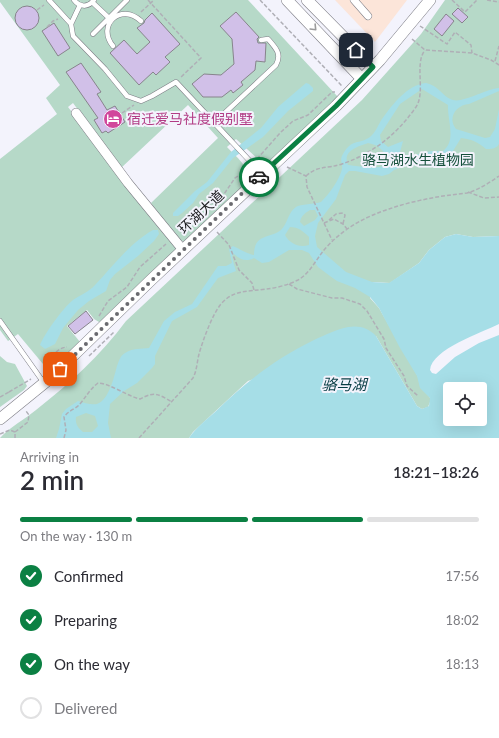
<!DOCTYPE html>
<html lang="en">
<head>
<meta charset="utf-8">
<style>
  :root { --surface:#fff; --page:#f2f2f3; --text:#2b2b33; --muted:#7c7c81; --line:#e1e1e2; --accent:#0b8043 }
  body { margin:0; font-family:Lato,"Noto Sans SC",sans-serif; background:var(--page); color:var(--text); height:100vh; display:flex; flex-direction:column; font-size:15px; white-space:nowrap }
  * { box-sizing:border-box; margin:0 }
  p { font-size:13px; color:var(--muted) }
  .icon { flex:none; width:22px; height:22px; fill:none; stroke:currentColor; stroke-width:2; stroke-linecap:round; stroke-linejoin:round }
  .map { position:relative; height:438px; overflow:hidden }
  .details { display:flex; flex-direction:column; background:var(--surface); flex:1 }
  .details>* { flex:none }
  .controls { position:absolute; left:443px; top:382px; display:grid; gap:8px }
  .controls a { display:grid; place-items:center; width:44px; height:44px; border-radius:4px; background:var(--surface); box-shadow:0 4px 16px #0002; font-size:20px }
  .pin { position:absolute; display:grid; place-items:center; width:34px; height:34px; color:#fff; margin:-17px; border-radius:8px; box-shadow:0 2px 6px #0006 }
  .courier { position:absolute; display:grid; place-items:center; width:40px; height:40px; margin:-20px; border:3px solid #0b8043; border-radius:50%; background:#fff; color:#222; box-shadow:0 1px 5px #0007 }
  .overview em { font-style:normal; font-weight:600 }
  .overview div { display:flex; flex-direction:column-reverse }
  .overview { display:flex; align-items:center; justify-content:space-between; height:68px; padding:0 20px }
  h1 { font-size:26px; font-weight:600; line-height:30px }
  .bar { display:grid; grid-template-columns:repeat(4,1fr); gap:6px 4px; align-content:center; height:48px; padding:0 20px }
  .bar i { height:5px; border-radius:3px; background:var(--line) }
  .bar .on { background:var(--accent) }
  .bar p { grid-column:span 4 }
  ol { padding:0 20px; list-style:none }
  li { display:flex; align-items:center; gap:12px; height:44px }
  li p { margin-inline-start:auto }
  li .icon { padding:4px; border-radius:50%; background:var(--accent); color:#fff; stroke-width:4 }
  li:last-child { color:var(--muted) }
  li i { width:22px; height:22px; border:2px solid var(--line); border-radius:50% }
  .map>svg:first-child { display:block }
  .commercial { fill:#fce5d9 }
  .green { fill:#b6d9c8 }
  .water { fill:#a6dee7; fill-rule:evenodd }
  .building { fill:#d1c0e8; stroke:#87848c }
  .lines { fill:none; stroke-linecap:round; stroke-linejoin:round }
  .service-casing { stroke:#7d7d85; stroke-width:5.5 }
  .pedestrian-casing { stroke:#7d7d85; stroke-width:8 }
  .minor-casing { stroke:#7d7d85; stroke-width:10 }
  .tertiary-casing { stroke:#7d7d85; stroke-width:12 }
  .path { stroke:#afafb6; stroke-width:1.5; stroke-dasharray:4 2; stroke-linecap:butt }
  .service { stroke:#fff; stroke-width:4.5 }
  .pedestrian { stroke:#fff; stroke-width:7 }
  .minor { stroke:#fff; stroke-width:9 }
  .tertiary { stroke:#fff; stroke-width:11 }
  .oneway { stroke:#9b9b9c }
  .done { stroke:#6a6a6f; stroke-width:4; stroke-dasharray:0 7.2 }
  .route { stroke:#0b8043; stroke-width:5 }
  .labels { text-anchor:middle; stroke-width:4; stroke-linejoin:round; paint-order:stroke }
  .hotel-label { font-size:14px; fill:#b23c85; stroke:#f3f3fc; text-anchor:start }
  .park-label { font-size:14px; fill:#15503b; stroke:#f3f3fc }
  .street-label { font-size:14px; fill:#202023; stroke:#f3f3fc }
  .water-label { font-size:15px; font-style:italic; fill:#083d44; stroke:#f3f3fc }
</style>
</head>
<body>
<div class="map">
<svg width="499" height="438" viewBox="0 0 499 438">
  <rect width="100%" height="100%" fill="#f3f3fc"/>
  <!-- commercial -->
  <path class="commercial" d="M335,0H407L375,42Z"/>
  <!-- green -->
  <path class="green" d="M0,0H248L338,97L270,162L260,161L236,139L227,147C235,156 252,168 247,182L185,242C174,239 158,213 151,203L218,138L188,105L121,168L73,103L68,107L177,248L101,321L99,322L94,319L87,310L67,326L80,342L48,370L18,334L8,341L0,330V159L57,114L46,98L60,85L0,2Z
    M445,0H499V236L473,237L456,234L445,237L429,250L419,263L390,283L373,282L370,298L379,308L430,398V402L428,407L422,409L417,406L376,336L248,381L193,432L189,438H0C10,427 25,419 36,410C69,384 101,355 126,321L362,100L421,34Z
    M0,356L7,362L15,364L27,386L24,390L0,407Z"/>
  <!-- water -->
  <path class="water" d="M306,83L309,84L313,88V91L288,111L263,137L233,158L213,183L199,194L193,203L182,213L178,216H173V213L195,191L207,182L231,152L261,128L278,107Z
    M426,83C440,86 442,97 453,100C463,103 486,89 499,88V91L469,104C456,105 447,118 456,129L485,138L490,137L495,129L499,109V144C496,149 491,149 486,149C478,142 471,139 461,138L453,151L446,159H421L394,170L389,174L382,176L355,171H349L345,175L336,199L318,223L315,236L317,247L346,272L372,282L389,283L419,263L429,250L445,237L456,234L473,237L499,236V324C481,333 432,349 430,370L432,373L436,374L455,357L479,343L499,335V438H189C196,428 206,420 215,412C246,382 275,359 314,340C325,335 337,329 348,327C359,325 369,328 376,336L417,406L422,409L429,406L430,398L420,388L417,376L400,348L379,308L370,297L355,288L337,281L330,276L318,267L309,253L302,250H289L269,262L262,263L254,258C247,262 240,260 234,254L232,256C233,261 234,265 236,271L218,278L197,307L172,321L155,356V364L152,368L137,383L124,391L110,404L108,423L111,438H56L59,429L62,414L66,409L78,401C84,403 91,405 97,404C109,400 114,377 117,366C119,361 120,356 125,353C132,348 142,349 149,348L164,321L175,312L192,304L218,266H226L232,263L229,249L233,246C240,249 247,254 254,255C254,233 270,239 281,230C288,223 288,212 296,207C300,204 315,204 321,202C329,194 339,181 342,169C343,163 339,160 343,154C352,138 359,145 370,137C376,132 378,125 382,119C393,104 407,85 426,83ZM422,89L448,105C447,120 457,140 443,151H431L407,157L402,155L400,152L403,141L388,147L381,141L380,135L400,104ZM368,143C379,145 383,150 388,159C388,162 387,165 384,166C377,169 356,166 348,165C342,151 357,147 368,143ZM310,210H315L318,216L315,220L304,226L300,222C301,216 305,213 310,210ZM290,227C298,227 303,231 309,237V245C299,248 290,244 285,235ZM450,389H480V419H450ZM86,413L95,416L98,426L92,432H83C78,428 75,424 76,417Z
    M153,230H158L159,234L154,241L138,256L115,274L110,280L106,291L89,301L78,310L63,328L55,344L45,349L40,345C45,333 63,308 73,300C80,295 89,292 95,285C113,266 130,243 153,230Z"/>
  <!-- building -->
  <path class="building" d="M15 18a12 12 0 1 1 24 0a12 12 0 1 1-24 0Z
    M458,8L468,17L462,23L452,14Z
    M236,12L259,37L257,39L258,43H266L265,62L256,61L255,70L241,82L243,85L233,93L231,90L222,97H203L192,84L204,74L221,75L234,64L232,39L220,26Z
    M152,13L180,44L165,57L170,62L156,75L153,72L139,85L110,53L124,40L137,54L150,42L137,28L144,23L145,20Z
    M446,14L454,21L442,36L434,29Z
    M54,23L70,48L58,56L42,31Z
    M81,63L101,92L97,94L107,110L115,106L125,122L108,133L106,131L102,133L94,120L98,118L66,72Z
    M86,311L93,320L75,334L68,326Z"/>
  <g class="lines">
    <!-- service casing -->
    <g class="service-casing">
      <path id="service" d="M49,0L71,24
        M74,0C79,7 88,8 94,0
        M92,2L110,19
        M80,5L71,24L73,36L105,69L127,96L141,101L152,96L176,82L262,174
        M93,34L127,0
        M113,46C96,25 121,2 141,21
        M214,123L276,65C282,54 276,48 268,39L261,40
        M0,321L44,383"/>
    </g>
    <!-- pedestrian casing -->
    <g class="pedestrian-casing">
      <path id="pedestrian" d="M354,0L368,16"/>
    </g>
    <!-- minor casing -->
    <g class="minor-casing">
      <path id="minor" d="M76,113L128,183L183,250"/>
    </g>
    <!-- tertiary casing -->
    <g class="tertiary-casing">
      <path id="tertiary" d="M287,0L362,79
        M307,0L373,67
        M0,419L48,380L151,280L336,106L380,60L430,0"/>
    </g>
    <!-- path -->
    <path class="path" d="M148,0L201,58L180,78
      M260,0L342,86
      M452,0L465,12L477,0
      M487,0L499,2
      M37,10L44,5
      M141,12L154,0
      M420,26L447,44L455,32L471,45L472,53
      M47,27L53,21L58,19
      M412,39L425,50L472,53L491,60L499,65
      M495,61L499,46
      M122,113L134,105
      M257,159L281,132L293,121L308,115L332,92H335
      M287,167L306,176L307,187L332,240
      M306,176C318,165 327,169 342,164C374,153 397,134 416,107C426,92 414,64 425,50
      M468,192L484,198L499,197
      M329,220L336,214L343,213L345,215L343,224
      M324,223L334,219L343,224L347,229
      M180,232L186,223L198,211L222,197L235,178L248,169
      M217,232L229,245L239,270L252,283L254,290
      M289,284L297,289L332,298H342L360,304L367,311L384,339L386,348L404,376L407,386L418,396
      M99,316L108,301L127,287L140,267L166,244
      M89,356L115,331
      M46,367C51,358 56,348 67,347
      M9,392L31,379
      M0,397L9,392
      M0,434L10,430L15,432
      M15,438V432L28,422L29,415L26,411
      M64,438L66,430L64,417C68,411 75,409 79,405C86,397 90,389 98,383C109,383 127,396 140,399C155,391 158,394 172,402
      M139,438L193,378C197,370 197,362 199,354C203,340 212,315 221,304C234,289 248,292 266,289C276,288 288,285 298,280C309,274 316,260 324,250C341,230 364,217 389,209C406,203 425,199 443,196C451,195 459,194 467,193C478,190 489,183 499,176"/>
    <!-- service -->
    <use href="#service" class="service"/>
    <!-- pedestrian -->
    <use href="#pedestrian" class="pedestrian"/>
    <!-- minor -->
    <use href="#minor" class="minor"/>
    <!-- tertiary -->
    <use href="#tertiary" class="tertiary"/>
  </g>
  <!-- one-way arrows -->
  <defs><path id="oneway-chevron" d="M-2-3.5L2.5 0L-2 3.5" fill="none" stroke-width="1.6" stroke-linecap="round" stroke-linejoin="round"/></defs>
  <use class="oneway" href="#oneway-chevron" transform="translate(314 28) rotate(46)"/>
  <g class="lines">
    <!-- done -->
    <path class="done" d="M60,369L259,177"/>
    <!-- route -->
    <path class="route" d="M259,177L336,106L373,67L356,50"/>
  </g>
  <!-- icons -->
  <defs>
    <g id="hotel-disc" transform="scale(1)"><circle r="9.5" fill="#d1479c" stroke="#f3f3fc"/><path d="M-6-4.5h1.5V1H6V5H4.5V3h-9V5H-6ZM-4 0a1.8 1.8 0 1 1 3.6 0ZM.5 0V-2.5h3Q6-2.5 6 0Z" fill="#fff"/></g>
  </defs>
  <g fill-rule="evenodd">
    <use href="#hotel-disc" x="113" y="119"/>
  </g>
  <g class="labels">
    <!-- hotel labels -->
    <g class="hotel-label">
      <text x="127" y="124">宿迁爱马社度假别墅</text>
    </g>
    <!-- park labels -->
    <g class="park-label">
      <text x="418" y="165">骆马湖水生植物园</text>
    </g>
    <!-- street labels -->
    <g class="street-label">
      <text transform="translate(201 212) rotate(-43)" y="5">环湖大道</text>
    </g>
    <!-- water labels -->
    <g class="water-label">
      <text x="344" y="390">骆马湖</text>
    </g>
  </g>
</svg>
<div class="controls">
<a><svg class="icon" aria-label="locate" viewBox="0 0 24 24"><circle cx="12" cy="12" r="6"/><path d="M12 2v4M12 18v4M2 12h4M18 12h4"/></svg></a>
</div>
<div class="pin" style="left:60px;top:369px;background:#ea580c"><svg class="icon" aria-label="bag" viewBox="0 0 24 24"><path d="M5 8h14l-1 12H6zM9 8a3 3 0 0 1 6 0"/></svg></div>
<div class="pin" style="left:356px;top:50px;background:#1f2937"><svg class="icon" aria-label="home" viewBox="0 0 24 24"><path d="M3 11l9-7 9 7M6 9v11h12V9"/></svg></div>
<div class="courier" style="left:259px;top:177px"><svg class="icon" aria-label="car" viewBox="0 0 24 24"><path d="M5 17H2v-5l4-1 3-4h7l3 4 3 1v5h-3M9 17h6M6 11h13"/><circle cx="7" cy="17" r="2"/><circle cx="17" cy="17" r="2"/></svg></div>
</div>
<section class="details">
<div class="overview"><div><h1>2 min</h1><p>Arriving in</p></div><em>18:21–18:26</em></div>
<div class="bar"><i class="on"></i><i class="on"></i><i class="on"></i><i></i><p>On the way · 130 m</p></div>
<ol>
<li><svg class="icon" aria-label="check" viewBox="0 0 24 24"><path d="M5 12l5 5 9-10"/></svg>Confirmed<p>17:56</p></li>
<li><svg class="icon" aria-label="check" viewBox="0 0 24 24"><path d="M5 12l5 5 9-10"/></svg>Preparing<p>18:02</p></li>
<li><svg class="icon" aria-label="check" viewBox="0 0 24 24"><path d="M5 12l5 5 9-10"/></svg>On the way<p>18:13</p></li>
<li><i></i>Delivered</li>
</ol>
</section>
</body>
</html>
